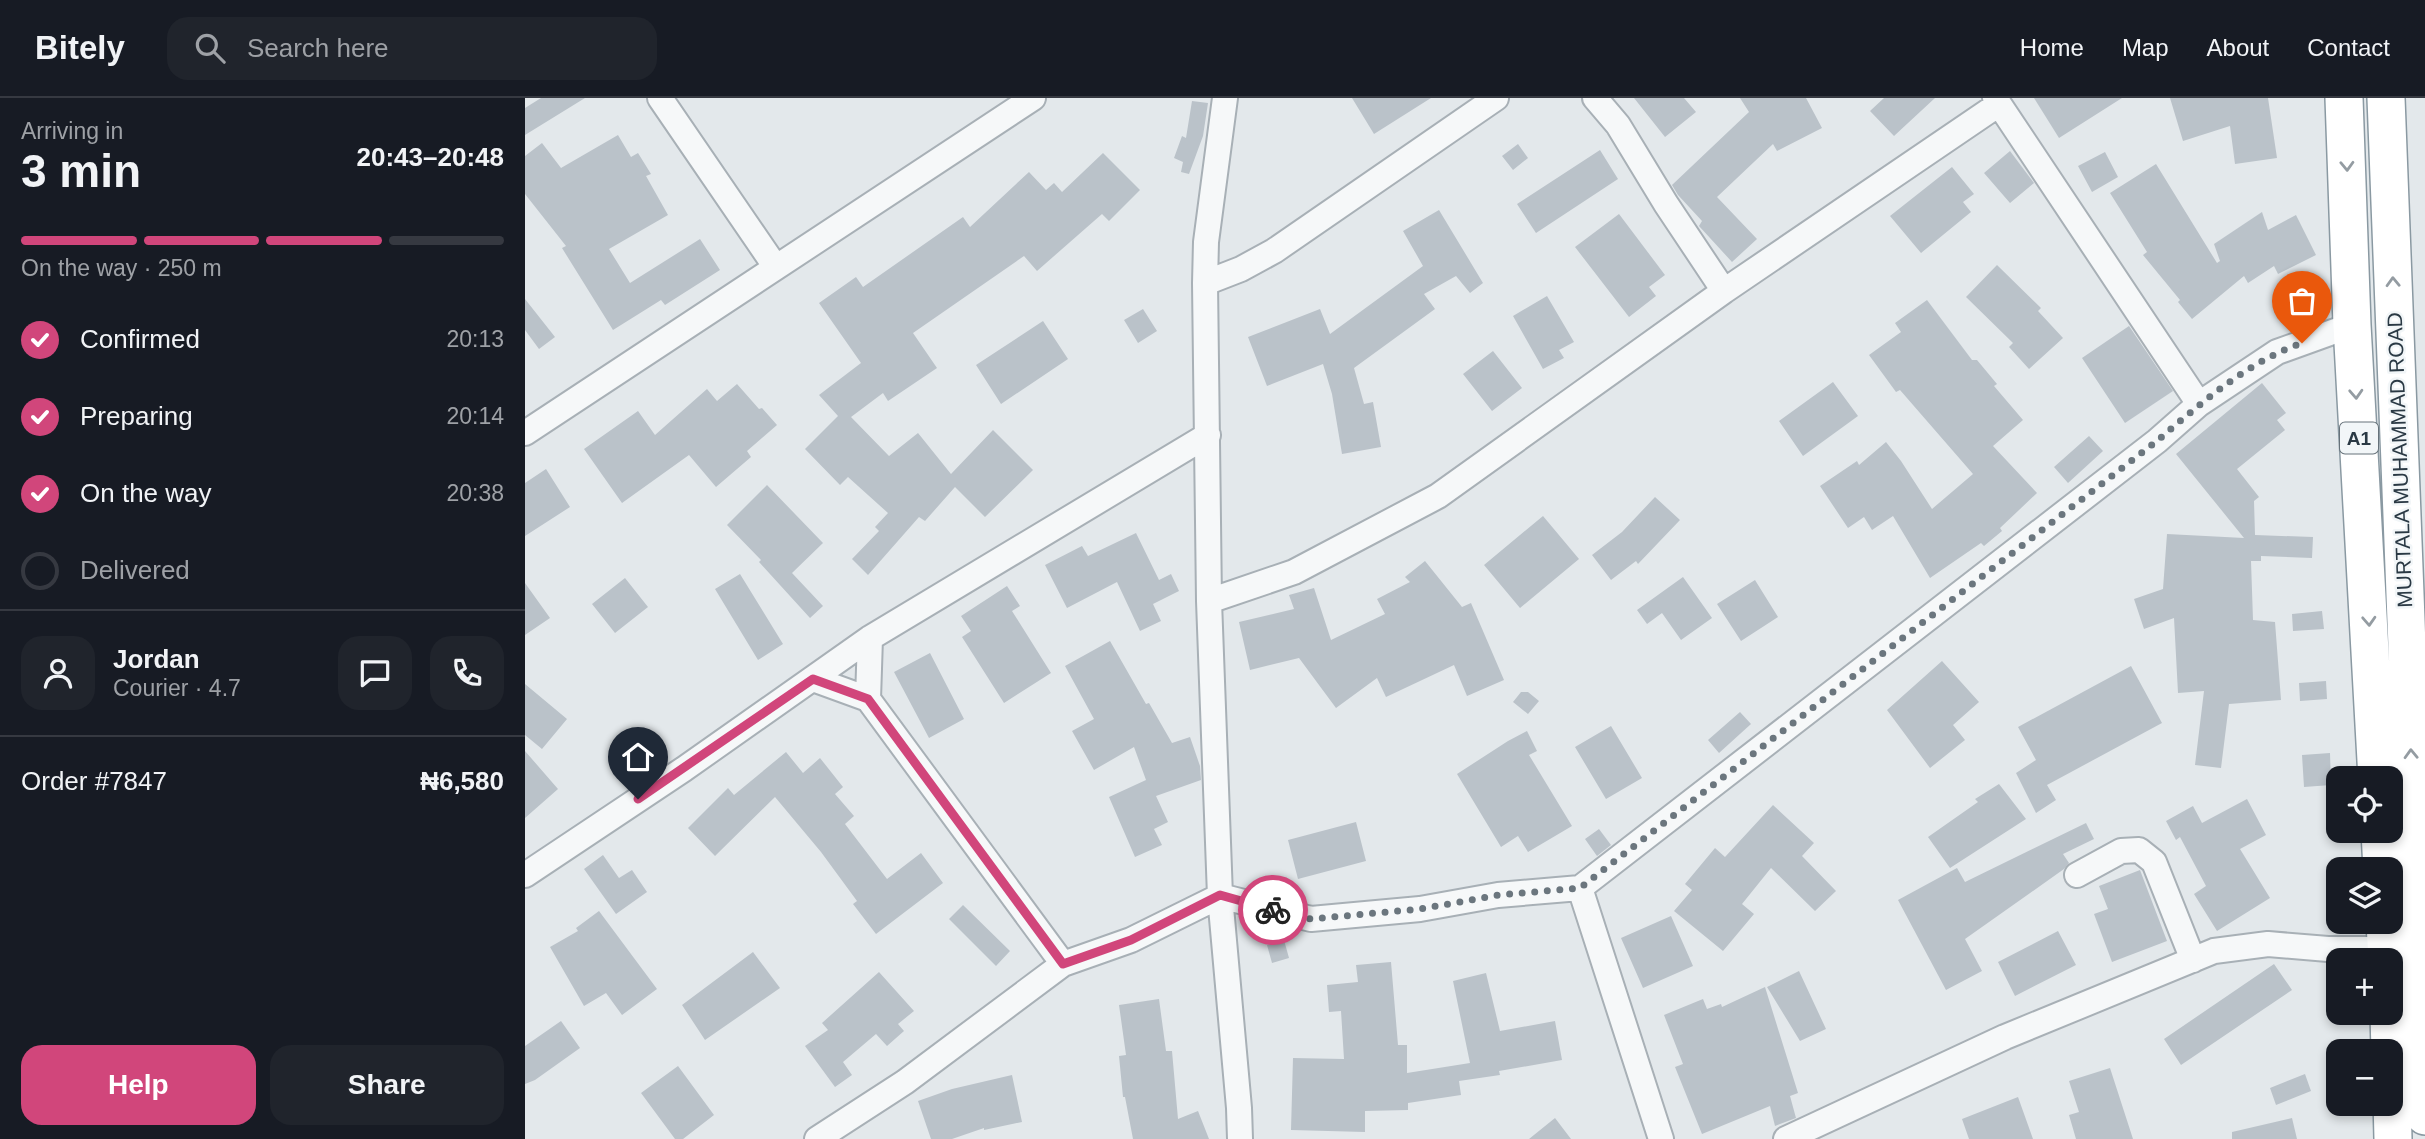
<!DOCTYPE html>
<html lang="en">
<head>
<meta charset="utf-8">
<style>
  :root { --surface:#171b24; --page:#20242c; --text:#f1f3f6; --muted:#9ea1a6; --line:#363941; --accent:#d1467b }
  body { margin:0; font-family:Helvetica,sans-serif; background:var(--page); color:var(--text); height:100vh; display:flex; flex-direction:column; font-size:26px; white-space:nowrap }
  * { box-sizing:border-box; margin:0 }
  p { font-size:23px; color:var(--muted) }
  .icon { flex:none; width:38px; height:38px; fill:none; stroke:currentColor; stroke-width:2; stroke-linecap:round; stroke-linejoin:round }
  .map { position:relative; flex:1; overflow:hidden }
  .side { display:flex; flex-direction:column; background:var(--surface); width:525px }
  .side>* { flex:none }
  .tools { position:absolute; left:1801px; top:668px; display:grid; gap:14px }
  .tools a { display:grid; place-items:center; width:77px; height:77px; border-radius:14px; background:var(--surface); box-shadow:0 4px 10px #0003; font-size:35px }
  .pin { position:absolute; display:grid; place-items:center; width:60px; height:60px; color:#fff; margin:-72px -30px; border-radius:50% 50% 50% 0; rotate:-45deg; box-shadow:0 0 7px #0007 }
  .pin .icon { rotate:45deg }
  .courier { position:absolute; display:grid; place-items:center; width:70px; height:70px; margin:-35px; border:5px solid #d1467b; border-radius:50%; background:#fff; color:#222; box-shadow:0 2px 9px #0007 }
  .head em { font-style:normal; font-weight:600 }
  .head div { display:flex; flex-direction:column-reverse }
  .head { display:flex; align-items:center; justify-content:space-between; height:119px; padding:0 21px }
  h1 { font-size:46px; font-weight:600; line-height:52px }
  .bar { display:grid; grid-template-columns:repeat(4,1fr); gap:10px 7px; align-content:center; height:84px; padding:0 21px }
  .bar i { height:9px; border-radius:5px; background:var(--line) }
  .bar .active { background:var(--accent) }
  .bar p { grid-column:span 4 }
  .line { display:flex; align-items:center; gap:18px; padding:0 21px; border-top:2px solid var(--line) }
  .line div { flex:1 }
  .round { display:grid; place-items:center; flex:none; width:74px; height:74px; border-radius:21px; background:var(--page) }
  ol { padding:0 21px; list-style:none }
  li { display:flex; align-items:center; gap:21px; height:77px }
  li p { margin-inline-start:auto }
  li .icon { padding:7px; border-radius:50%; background:var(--accent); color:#fff; stroke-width:4 }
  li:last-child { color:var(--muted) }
  li i { width:38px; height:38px; border:4px solid var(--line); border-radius:50% }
  .button { display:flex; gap:14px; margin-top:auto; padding:14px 21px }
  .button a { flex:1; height:80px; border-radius:21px; background:var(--accent); color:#fff; font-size:28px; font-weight:600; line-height:80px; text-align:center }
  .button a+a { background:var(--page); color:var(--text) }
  header { display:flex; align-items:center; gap:42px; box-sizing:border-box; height:98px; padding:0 35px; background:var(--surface); border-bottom:2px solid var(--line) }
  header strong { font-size:33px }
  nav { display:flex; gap:38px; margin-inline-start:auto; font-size:24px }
  .search { width:490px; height:63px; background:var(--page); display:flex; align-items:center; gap:18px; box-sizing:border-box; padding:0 24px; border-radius:21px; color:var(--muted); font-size:26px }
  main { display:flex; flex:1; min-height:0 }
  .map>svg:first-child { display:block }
  .building { fill:#bac2c9 }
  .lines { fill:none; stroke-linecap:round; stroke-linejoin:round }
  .minor-casing { stroke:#a8b0b6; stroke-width:28 }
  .highway-casing { stroke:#8a99a2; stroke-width:40 }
  .minor { stroke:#f6f8f9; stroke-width:24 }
  .highway { stroke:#fff; stroke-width:37 }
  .oneway { stroke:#949ca2 }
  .done { stroke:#6b767e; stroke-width:7; stroke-dasharray:0 12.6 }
  .route { stroke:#d1467b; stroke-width:9 }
  .labels { text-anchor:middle; stroke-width:5; stroke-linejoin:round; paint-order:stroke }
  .shield { fill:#f2f6f8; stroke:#66727a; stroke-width:2 }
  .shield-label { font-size:19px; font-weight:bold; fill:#2a3944 }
  .street-label { font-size:21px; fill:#2a3944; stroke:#f2f6f8 }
</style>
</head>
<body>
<header>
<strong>Bitely</strong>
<div class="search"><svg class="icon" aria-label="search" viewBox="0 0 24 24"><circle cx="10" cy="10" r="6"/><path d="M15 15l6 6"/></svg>Search here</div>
<nav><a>Home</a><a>Map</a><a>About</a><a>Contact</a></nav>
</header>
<main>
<section class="side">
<div class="head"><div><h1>3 min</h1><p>Arriving in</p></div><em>20:43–20:48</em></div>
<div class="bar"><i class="active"></i><i class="active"></i><i class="active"></i><i></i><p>On the way · 250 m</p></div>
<ol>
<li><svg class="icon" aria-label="check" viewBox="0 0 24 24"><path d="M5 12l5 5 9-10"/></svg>Confirmed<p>20:13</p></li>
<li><svg class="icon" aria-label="check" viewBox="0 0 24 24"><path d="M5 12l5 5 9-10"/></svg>Preparing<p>20:14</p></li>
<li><svg class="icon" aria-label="check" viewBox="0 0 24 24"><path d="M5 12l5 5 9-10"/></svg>On the way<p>20:38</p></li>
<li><i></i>Delivered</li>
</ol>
<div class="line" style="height:126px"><a class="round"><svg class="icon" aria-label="person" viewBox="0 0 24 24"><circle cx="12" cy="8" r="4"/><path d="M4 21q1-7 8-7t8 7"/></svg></a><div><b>Jordan</b><p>Courier · 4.7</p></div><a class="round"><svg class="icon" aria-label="chat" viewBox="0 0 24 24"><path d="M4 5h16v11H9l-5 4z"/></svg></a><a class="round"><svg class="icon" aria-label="phone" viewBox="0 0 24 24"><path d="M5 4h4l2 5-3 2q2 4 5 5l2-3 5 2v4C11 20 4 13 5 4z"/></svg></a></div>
<div class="line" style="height:91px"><div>Order #7847</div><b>₦6,580</b></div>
<div class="button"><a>Help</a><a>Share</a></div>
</section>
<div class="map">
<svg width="1900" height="1041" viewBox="0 0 1900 1041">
  <rect width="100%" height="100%" fill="#e3e8eb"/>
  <!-- building -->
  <path class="building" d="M16,0H60L0,37V10Z
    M827,0H906L849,36Z
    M1109,0H1159L1171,14L1140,39Z
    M1215,0H1281L1297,30L1252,53L1248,46L1192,99L1232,141L1207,164L1174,128L1177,123L1153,97L1147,87L1224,14Z
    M1359,0H1410L1369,38L1345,13Z
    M1509,0H1597L1534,40Z
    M1645,0H1743L1752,60L1710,66L1705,28L1658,43Z
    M667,3L683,5L678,38L664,76L656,74L658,64L649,60L657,38L661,40Z
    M93,37L106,59L113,55L126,76L121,78L143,117L84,151L105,185L175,141L195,172L140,207L136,202L88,232L37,150L41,148L0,96V58L17,45L36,70Z
    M993,46L1003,60L988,72L977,58Z
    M1075,52L1093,81L1011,135L992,106Z
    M1485,53L1509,85L1485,105L1459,75Z
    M1580,54L1593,79L1567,94L1553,68Z
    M578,55L615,92L584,123L577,116L512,173L499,158L388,235L412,270L363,303L358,295L326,319L364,358L393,335L426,376L468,332L508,372L460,419L430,389L400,423L394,419L343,477L327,461L354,433L350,429L363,415L323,379L315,387L280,351L313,318L294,297L336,265L294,205L331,179L338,189L438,119L445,129L504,74L521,92L529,85L537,94Z
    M1631,66L1692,165L1695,163L1689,146L1737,114L1743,132L1771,117L1791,157L1753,176L1749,168L1723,185L1719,178L1667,221L1653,204L1655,202L1618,157L1622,154L1585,95Z
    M1427,69L1449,96L1438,104L1446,114L1396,155L1365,118Z
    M914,112L958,185L945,195L931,178L899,196L910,211L829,270L839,306L848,304L856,349L817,356L807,296L798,266L742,288L723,239L795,211L805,236L898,168L878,133Z
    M1094,116L1140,177L1124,189L1131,198L1104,219L1050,149Z
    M1472,167L1516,210L1513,213L1538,240L1504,271L1484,249L1488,245L1441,199Z
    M1022,198L1049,244L1034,252L1039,260L1018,271L988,218Z
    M0,201L30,239L14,251L0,232Z
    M1402,202L1447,262H1452L1472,286L1469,288L1498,322L1468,348L1512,395L1475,430L1477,433L1459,448L1456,445L1405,480L1368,418L1347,432L1339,419L1323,430L1295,388L1332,363L1334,367L1361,344L1376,363L1407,411L1448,376L1375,292L1371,294L1344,257L1376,234L1370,225Z
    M618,211L632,233L613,245L599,222Z
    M518,223L543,261L476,306L451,267Z
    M1604,228L1648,293L1600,325L1557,260Z
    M968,253L997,290L967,313L938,276Z
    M1308,284L1333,318L1278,358L1254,323Z
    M1737,285L1761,315L1752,322L1760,332L1712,371L1734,399L1729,403L1730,437L1788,439L1787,460L1736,458V463H1726L1728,522L1750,524L1756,602L1704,606L1696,670L1670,667L1679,593L1653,595L1649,520L1619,531L1609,501L1638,491L1642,436L1719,440L1651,356Z
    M212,286L234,311L237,310L252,327L222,353L226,359L191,389L164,357L97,405L59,351L113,313L130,337L182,291L192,303Z
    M1564,338L1578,353L1543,385L1529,369Z
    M21,371L45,409L0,438V385Z
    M242,387L298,445L267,475L298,508L285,520L234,464L236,462L202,427Z
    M1130,399L1155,422L1113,466L1111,463L1086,482L1067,457L1097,434Z
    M1018,418L1054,461L995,510L959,467Z
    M611,435L634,482L646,476L654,493L628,506L636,523L615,533L592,484L542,510L520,467L557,448L563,458Z
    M900,463L937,509L946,505L979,582L942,598L929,567L861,599L852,580L811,610L774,560L725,572L714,524L769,511L764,497L789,490L806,542L860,516L852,501L885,484L880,479Z
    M215,476L258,546L233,562L190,491Z
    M1158,479L1187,520L1156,542L1137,515L1122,526L1112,512Z
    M100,480L123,509L90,535L67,506Z
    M1230,482L1253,519L1216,543L1192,506Z
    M0,485L25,520L0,537Z
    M482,488L495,508L487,513L526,575L479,605L437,539L446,533L436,518Z
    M1797,513L1799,531L1768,533L1767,516Z
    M585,543L621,606L624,605L647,645L665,639L675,668L676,682L631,698L643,724L629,731L637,747L610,759L584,699L621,682L609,649L569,672L547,633L569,621L540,568Z
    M405,555L439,621L404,640L369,574Z
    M1417,563L1454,604L1428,627L1440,642L1405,670L1362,612Z
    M1606,568L1637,625L1522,687L1531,702L1511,715L1491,675L1511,662L1493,629Z
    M1801,583L1802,601L1775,603L1774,585Z
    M0,586L42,621L17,651L0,637Z
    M996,594H1003L1014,603L1003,616L988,604Z
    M1215,614L1226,626L1194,655L1183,642Z
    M1086,628L1117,680L1081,701L1050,649Z
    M1002,633L1012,653L1004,657L1047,728L1003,754L993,738L976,749L932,676L983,643Z
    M0,653L33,691L0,720Z
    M261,654L278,675L295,660L318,689L310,696L329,718L320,726L362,781L396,755L418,785L351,836L328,806L332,803L296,754L250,699L190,758L163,730L203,690L209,697Z
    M1805,655L1806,687L1779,689L1777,657Z
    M1474,686L1501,721L1425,770L1403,739L1453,704L1450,701Z
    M1722,701L1741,737L1715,751L1745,800L1692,833L1669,796L1681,788L1655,739L1651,742L1641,723L1668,708L1677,725Z
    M1248,707L1289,745L1277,758L1311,793L1290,813L1246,770L1217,806L1229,816L1198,853L1149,813L1167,792L1160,786L1190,750L1200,759Z
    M831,724L841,763L773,781L763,742Z
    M1561,725L1569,741L1538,756L1544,765L1539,771L1440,841L1457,873L1421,892L1373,802L1432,770L1440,784Z
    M1074,731L1086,747L1072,758L1060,741Z
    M78,757L94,780L107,772L122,794L91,816L59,771Z
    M1615,772L1642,843L1587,864L1569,816L1583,811L1574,788Z
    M438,807L485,853L471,868L424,821Z
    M74,813L132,891L97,917L81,895L59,908L25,849L53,833L51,830Z
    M1146,818L1168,868L1118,890L1096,840Z
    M1533,833L1551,867L1490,898L1473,864Z
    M759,842L764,860L747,865L742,847Z
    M228,854L255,890L180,942L157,907Z
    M866,864L873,947H882V975L945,965L928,883L961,875L975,933L1030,923L1037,962L974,973L975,977L934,983L936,997L883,1005V1012L840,1013V1034L766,1032L768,960L819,961L816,913L804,914L802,887L833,884L831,867Z
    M1749,866L1767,892L1656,967L1639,941Z
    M1274,873L1301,931L1275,943L1242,889Z
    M354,874L389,913L373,926L379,933L362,948L351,936L318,964L327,977L310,989L280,948L303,932L297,925Z
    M1240,889L1273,995L1265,998L1271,1020L1250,1028L1245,1008L1177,1036L1150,969L1158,966L1139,917L1178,901L1182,911L1196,906L1197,909Z
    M634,901L641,953H647L653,1021L673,1013L684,1041H608L600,999H598L594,958L601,957L594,907Z
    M36,923L55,950L10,982L0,986V948Z
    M153,968L189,1017L158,1041H150L116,995Z
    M1585,970L1608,1041H1551L1544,1017L1554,1014L1544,983Z
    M1780,976L1786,993L1751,1007L1745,990Z
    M487,977L497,1024L459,1032V1030L427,1041H406L393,1003L427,991Z
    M1493,999L1508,1041H1444L1437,1021Z
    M1030,1020L1046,1041H1004Z
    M1767,1020L1772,1041H1707V1034Z"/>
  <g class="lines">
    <!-- minor casing -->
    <g class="minor-casing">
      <path id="minor" d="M135,0L250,168
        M700,0L681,144L680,185L684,503L695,798L714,1010L715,1041
        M1070,0L1093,27L1141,106L1199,193
        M1470,0L1674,306
        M680,185L716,171L749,153L971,0
        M0,335L508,0
        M684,503L769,474L913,398L1199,193L1474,6
        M288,581L343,601L538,866
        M343,601L345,540
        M0,777L159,671L345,540L683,337
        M1552,777L1596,753L1614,752L1629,764L1668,862
        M1055,790L1136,1041
        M292,1041L380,984L538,866L606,842L695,798L786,821L895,811L973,797L1055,790L1632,343L1674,306L1752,254L1827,227
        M1261,1041L1480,939L1689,853L1743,846L1803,851H1862"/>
    </g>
    <!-- highway casing -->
    <g class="highway-casing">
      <path id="highway" d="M1819,0L1827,227L1852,681
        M1861,0L1900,1018
        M1855,733L1857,772
        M1860,824L1862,863
        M1864,915L1865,954
        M1866,961L1868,1041"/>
    </g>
    <!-- minor -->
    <use href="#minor" class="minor"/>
    <!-- highway -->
    <use href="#highway" class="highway"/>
  </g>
  <!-- one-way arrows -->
  <defs><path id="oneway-chevron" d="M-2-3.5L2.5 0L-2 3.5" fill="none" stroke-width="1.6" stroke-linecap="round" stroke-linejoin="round" transform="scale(1.75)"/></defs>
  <g class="oneway">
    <use href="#oneway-chevron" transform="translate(1822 68) rotate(88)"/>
    <use href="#oneway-chevron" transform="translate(1868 184) rotate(-92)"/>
    <use href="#oneway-chevron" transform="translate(1831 296) rotate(87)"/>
    <use href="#oneway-chevron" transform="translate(1844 523) rotate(87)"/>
    <use href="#oneway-chevron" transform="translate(1886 656) rotate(-92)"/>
  </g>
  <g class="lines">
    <!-- done -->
    <path class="done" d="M748,812L786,821L895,811L974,797L1055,790L1632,343C1675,306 1722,264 1777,245"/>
    <!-- route -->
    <path class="route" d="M113,701L288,581L343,601L538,866L606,842L695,797L748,812"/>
  </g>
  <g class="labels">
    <!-- shield labels -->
    <rect class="shield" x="1815" y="324.5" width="38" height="31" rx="5"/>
    <g class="shield-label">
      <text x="1834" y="347">A1</text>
    </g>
    <!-- street labels -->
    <g class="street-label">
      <text transform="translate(1875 362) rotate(-92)" y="7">MURTALA MUHAMMAD ROAD</text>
    </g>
  </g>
</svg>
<div class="tools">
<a><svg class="icon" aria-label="locate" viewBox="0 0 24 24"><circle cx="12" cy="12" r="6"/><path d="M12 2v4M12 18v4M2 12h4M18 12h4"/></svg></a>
<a><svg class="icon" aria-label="layers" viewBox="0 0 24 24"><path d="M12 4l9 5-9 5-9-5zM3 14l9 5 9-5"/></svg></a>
<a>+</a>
<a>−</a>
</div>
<div class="pin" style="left:1777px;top:245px;background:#ea580c"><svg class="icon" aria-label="bag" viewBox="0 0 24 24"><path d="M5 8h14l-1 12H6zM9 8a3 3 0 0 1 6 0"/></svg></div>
<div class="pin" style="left:113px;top:701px;background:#1f2937"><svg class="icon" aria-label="home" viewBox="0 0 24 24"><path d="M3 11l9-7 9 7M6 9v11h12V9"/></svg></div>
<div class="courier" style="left:748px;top:812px"><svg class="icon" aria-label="bike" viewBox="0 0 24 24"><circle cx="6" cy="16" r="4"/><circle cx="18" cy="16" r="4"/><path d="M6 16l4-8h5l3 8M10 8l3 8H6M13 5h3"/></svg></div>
</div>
</main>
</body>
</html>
